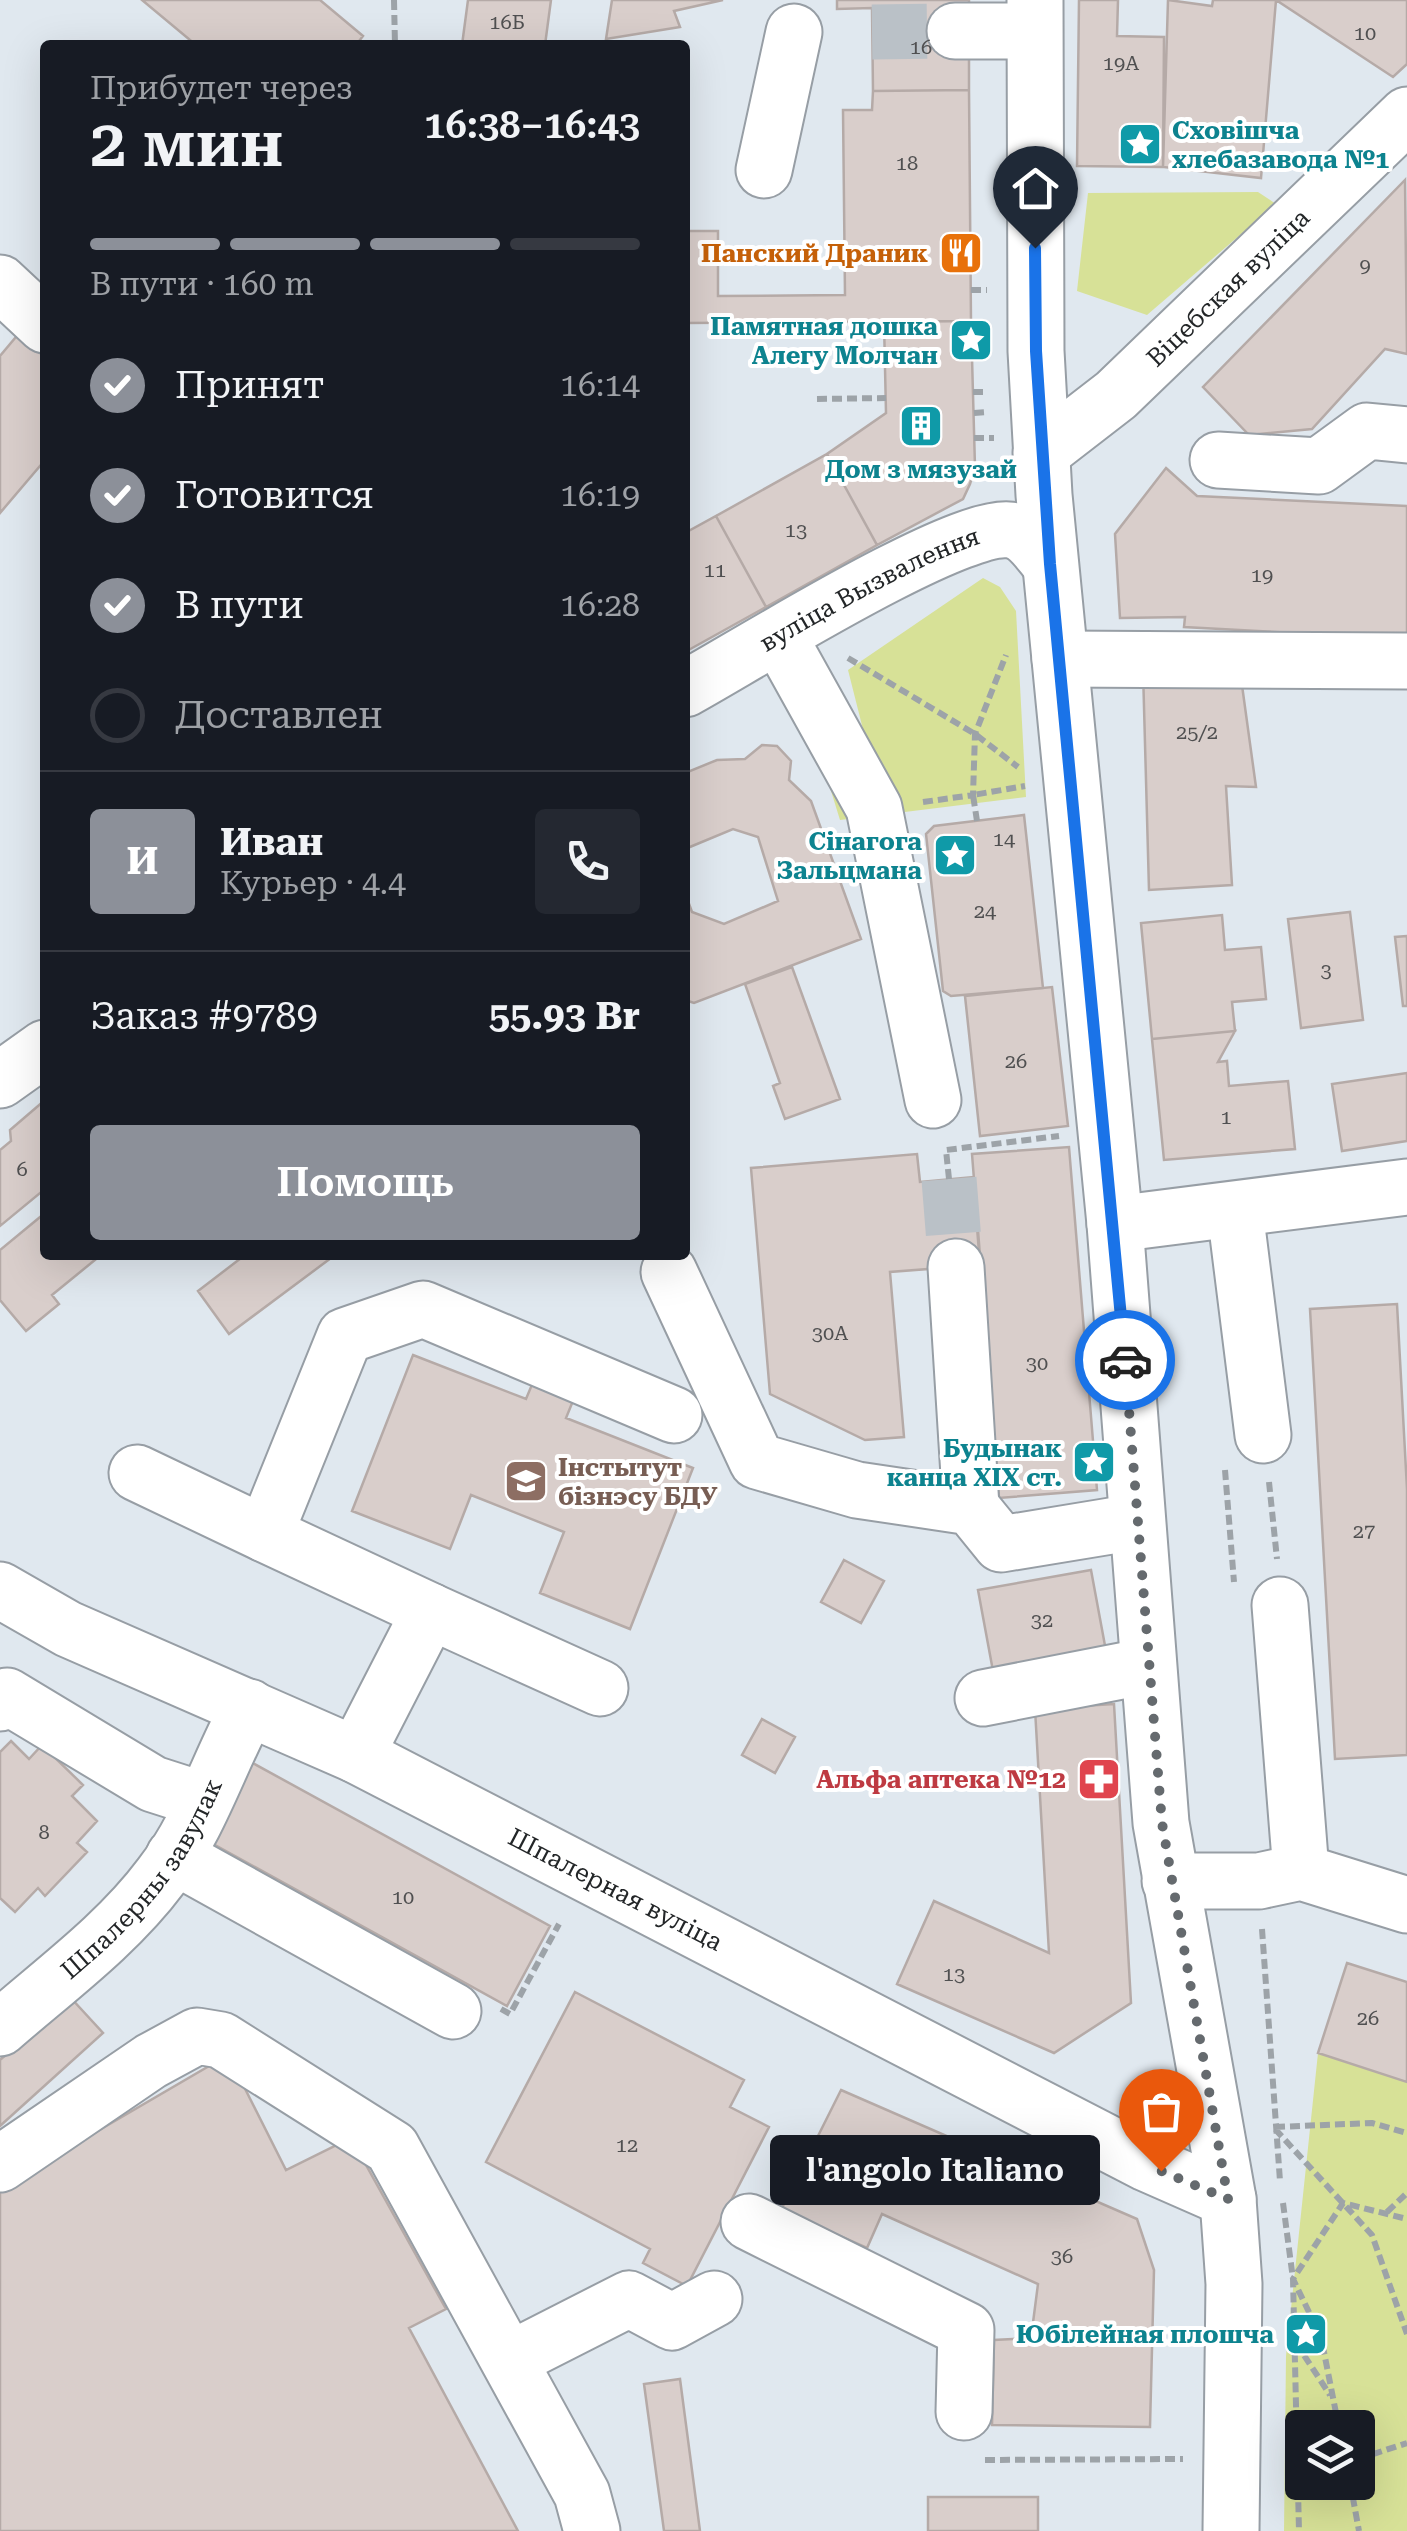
<!DOCTYPE html>
<html lang="ru">
<head>
<meta charset="utf-8">
<style>
  :root { --surface:#171b24; --page:#242831; --text:#f1f3f6; --muted:#9ea1a6; --line:#363941; --accent:#8c9099 }
  body { margin:0; font-family:"Roboto Serif",serif; background:var(--page); color:var(--text); height:100vh; display:flex; flex-direction:column; font-size:38px; white-space:nowrap }
  * { box-sizing:border-box; margin:0 }
  p { font-size:32px; color:var(--muted) }
  .icon { flex:none; width:55px; height:55px; fill:none; stroke:currentColor; stroke-width:2; stroke-linecap:round; stroke-linejoin:round }
  .map { position:relative; flex:1; overflow:hidden }
  .side { position:absolute; left:40px; top:40px; width:650px; height:1220px; display:flex; flex-direction:column; background:var(--surface); border-radius:10px; box-shadow:0 10px 40px #0002 }
  .side>* { flex:none }
  .fabs { position:absolute; left:1285px; top:2410px; display:grid; gap:20px }
  .fabs a { display:grid; place-items:center; width:90px; height:90px; border-radius:10px; background:var(--surface); box-shadow:0 10px 40px #0002; font-size:50px }
  .pin { position:absolute; display:grid; place-items:center; width:85px; height:85px; color:#fff; margin:-102px -42px; border-radius:50% 50% 50% 0; rotate:-45deg; box-shadow:0 0 10px #0007 }
  .pin .icon { rotate:45deg }
  .courier { position:absolute; display:grid; place-items:center; width:100px; height:100px; margin:-50px; border:8px solid #1a73e8; border-radius:50%; background:#fff; color:#222; box-shadow:0 2px 12px #0007 }
  .bubble { position:absolute; height:70px; border-radius:10px; background:var(--surface); box-shadow:0 10px 40px #0002; font-size:32px; font-weight:600; line-height:70px; text-align:center }
  .headline em { font-style:normal; font-weight:600 }
  .headline div { display:flex; flex-direction:column-reverse }
  .headline { display:flex; align-items:center; justify-content:space-between; height:170px; padding:0 50px }
  h1 { font-size:65px; font-weight:600; line-height:75px }
  .bar { display:grid; grid-template-columns:repeat(4,1fr); gap:15px 10px; align-content:center; height:120px; padding:0 50px }
  .bar i { height:12px; border-radius:8px; background:var(--line) }
  .bar .on { background:var(--accent) }
  .bar p { grid-column:span 4 }
  .line { display:flex; align-items:center; gap:25px; padding:0 50px; border-top:2px solid var(--line) }
  .line div { flex:1 }
  .round { display:grid; place-items:center; flex:none; width:105px; height:105px; border-radius:10px; background:var(--page) }
  ol { padding:0 50px; list-style:none }
  li { display:flex; align-items:center; gap:30px; height:110px }
  li p { margin-inline-start:auto }
  li .icon { padding:10px; border-radius:50%; background:var(--accent); color:#fff; stroke-width:4 }
  li:last-child { color:var(--muted) }
  li i { width:55px; height:55px; border:5px solid var(--line); border-radius:50% }
  .cta { display:flex; gap:20px; margin-top:auto; padding:20px 50px }
  .cta a { flex:1; height:115px; border-radius:10px; background:var(--accent); color:#fff; font-size:40px; font-weight:600; line-height:115px; text-align:center }
  .map>svg:first-child { display:block }
  .green { fill:#d7e197; fill-rule:evenodd }
  .building { fill:#d9cecb; stroke:#b5aaa7; stroke-width:2.5 }
  .lines { fill:none; stroke-linecap:round; stroke-linejoin:round }
  .minor-tunnel { stroke:#bac1c7; stroke-width:55; stroke-dasharray:55 28; stroke-linecap:butt }
  .minor-casing { stroke:#979ea5; stroke-width:59 }
  .path { stroke:#9da3a8; stroke-width:6; stroke-dasharray:10 5; stroke-linecap:butt }
  .minor { stroke:#fff; stroke-width:55 }
  .done { stroke:#656a6e; stroke-width:10; stroke-dasharray:0 18 }
  .route { stroke:#1a73e8; stroke-width:12 }
  .labels { text-anchor:middle; stroke-width:8; stroke-linejoin:round; paint-order:stroke }
  .number-label { font-size:20px; fill:#505051 }
  .culture-label { font-size:25px; font-weight:bold; fill:#0d838f; stroke:#fff; text-anchor:end }
  .food-label { font-size:25px; font-weight:bold; fill:#c56008; stroke:#fff; text-anchor:end }
  .street-label { font-size:25px; fill:#232628; stroke:#fff }
  .education-label { font-size:25px; font-weight:bold; fill:#785e54; stroke:#fff; text-anchor:start }
  .health-label { font-size:25px; font-weight:bold; fill:#be3a42; stroke:#fff; text-anchor:end }
</style>
</head>
<body>
<div class="map">
<svg width="1407" height="2531" viewBox="0 0 1407 2531">
  <rect width="100%" height="100%" fill="#e0e8ef"/>
  <!-- green -->
  <path class="green" d="M1258,192L1276,204L1147,315L1077,291L1088,193Z
    M983,578L1000,587L1016,611L1026,797L840,820L827,778L871,761L848,670Z
    M1318,2053L1407,2082V2531H1284L1286,2356ZM1302,2428H1358V2482H1302Z"/>
  <!-- building -->
  <path class="building" d="M142,0H320L363,36L356,45H196Z
    M468,0H551L545,45H462Z
    M612,0H723L674,11L680,27L606,39Z
    M837,0H969V90L873,91L872,8L837,9Z
    M1079,0H1118L1117,36L1164,37L1163,167L1077,166Z
    M1168,0L1212,6L1213,0H1276L1261,178L1163,167Z
    M1276,0H1407V64L1393,77Z
    M969,90L971,321L685,323V231H718V296L845,295L843,110H872L873,91Z
    M1405,180L1407,354L1385,349L1312,429L1249,435L1203,387Z
    M971,321L975,467L970,484L963,499L877,545L827,454L886,413L884,322Z
    M26,325L45,341V460L0,513V356Z
    M827,454L877,545L766,607L716,516Z
    M1166,468L1197,496L1407,506V639L1184,627L1185,617L1120,618L1115,534Z
    M716,516L766,607L685,652V533Z
    M1143,670L1241,678L1256,787L1226,786L1232,885L1149,890Z
    M762,745L777,746L791,761L789,780L811,801L861,939L694,1003L685,1000V893L692,912L724,924L778,901L758,837L733,829L685,849V773L717,760L745,759Z
    M1024,815L1043,988L951,996L943,991L926,834L934,826Z
    M1350,912L1363,1020L1301,1028L1288,919Z
    M1222,915L1225,950L1261,947L1266,999L1232,1002L1235,1031L1152,1039L1141,923Z
    M1407,936V1006H1403L1395,937Z
    M792,967L840,1099L785,1119L773,1086L780,1083L745,984Z
    M1052,987L1068,1126L980,1136L965,996Z
    M1235,1031L1218,1062L1227,1061L1229,1086L1288,1081L1295,1149L1164,1160L1152,1039Z
    M1407,1073V1141L1342,1151L1332,1084Z
    M45,1100V1189L0,1226V1150L11,1141L10,1130Z
    M1069,1147L1097,1490L999,1498L972,1154Z
    M917,1154L920,1182L973,1177L980,1265L890,1272L904,1437L865,1440L770,1394L751,1168Z
    M45,1213V1255H101L52,1295L59,1304L26,1331L0,1300V1250Z
    M245,1255H335L229,1334L198,1291Z
    M1397,1304L1407,1489V1755L1335,1759L1310,1309Z
    M413,1355L526,1399L536,1375L577,1391L566,1418L693,1468L630,1629L540,1593L564,1532L471,1495L450,1549L352,1511Z
    M844,1560L884,1581L861,1623L821,1602Z
    M1091,1570L1106,1651L993,1671L978,1590Z
    M1114,1704L1131,2003L1054,2053L897,1984L934,1901L1049,1953L1035,1709Z
    M762,1719L795,1737L775,1773L742,1755Z
    M11,1741L29,1759L42,1745L83,1785L72,1796L97,1821L77,1843L87,1852L45,1896L38,1888L15,1912L0,1898V1752Z
    M249,1761L550,1926L507,2006L206,1840Z
    M1347,1963L1407,1982V2082L1318,2053Z
    M575,1992L744,2080L730,2107L769,2127L687,2286L643,2263L650,2249L486,2162Z
    M70,1997L103,2033L0,2126V2060Z
    M228,2055L286,2170L351,2138L446,2309L409,2328L518,2531H0V2188Z
    M841,2090L1137,2219L1154,2270L1150,2427L992,2425L994,2340L1031,2338L1038,2284L882,2214L867,2248L781,2210Z
    M680,2379L700,2531H664L644,2384Z
    M928,2497H1038V2531H928Z"/>
  <g class="lines">
    <!-- minor-tunnel -->
    <path class="minor-tunnel" d="M872,32L955,31
      M949,1179L956,1267"/>
    <!-- minor casing -->
    <g class="minor-casing">
      <g id="minor">
        <path d="M1035,0L1036,351L1044,495L1115,1224L1161,1823L1228,2199L1234,2284L1231,2531"/>
        <path d="M955,31H1034"/>
        <path d="M764,170L794,32"/>
        <path d="M0,283L45,325"/>
        <path id="s1" d="M1041,453L1116,395L1407,115"/>
        <path d="M1218,460L1319,466L1367,431L1407,435"/>
        <path d="M779,637L874,808L933,1100"/>
        <path d="M1060,659L1407,661"/>
        <path id="s2" d="M685,689C742,658 956,523 1010,530C1028,532 1039,551 1050,564"/>
        <path d="M0,1080L45,1048"/>
        <path d="M1235,1211L1263,1435"/>
        <path d="M1115,1224L1407,1187"/>
        <path d="M956,1267L971,1507"/>
        <path d="M669,1272L757,1461L857,1490L971,1507L1001,1544L1117,1525L1136,1517"/>
        <path d="M137,1473L265,1534"/>
        <path id="s3" d="M0,1590L68,1629L356,1755L1146,2163L1228,2199"/>
        <path d="M1280,1605L1301,1872"/>
        <path d="M430,1611L600,1688"/>
        <path d="M983,1698L1147,1666"/>
        <path d="M0,1703L7,1696L153,1784L203,1800"/>
        <path d="M356,1755L430,1611L265,1534L345,1336L423,1309L674,1415"/>
        <path d="M174,1856L453,2011"/>
        <path d="M1170,1881H1259L1301,1872L1407,1905"/>
        <path id="s4" d="M0,2028C55,1980 117,1935 161,1876C200,1826 219,1762 249,1707"/>
        <path d="M0,2164L151,2061L197,2036L221,2040L392,2148L582,2494L592,2531"/>
        <path d="M749,2222L966,2330L964,2412"/>
        <path d="M509,2360L629,2299L672,2322L714,2299"/>
      </g>
    </g>
    <!-- path -->
    <path class="path" d="M394,0L395,45
      M971,290H987
      M973,392H988
      M817,399L886,398
      M974,413L988,412
      M974,438H994
      M848,658L975,734L1018,767
      M923,802L973,795L975,734L1006,655
      M977,821L973,795L1025,786
      M949,1179L946,1150L1059,1136
      M1225,1470L1234,1582
      M1269,1482L1277,1559
      M1262,1929L1280,2181
      M501,2009L510,2014L559,1924
      M1275,2127L1372,2123L1407,2133
      M1275,2129L1372,2235L1407,2334
      M1283,2203L1293,2279L1299,2531
      M1387,2212L1407,2193
      M1296,2343L1330,2395
      M1339,2428L1321,2337L1293,2279L1343,2203L1407,2219
      M1358,2459L1407,2443
      M985,2460L1183,2459
      M1350,2482L1359,2531"/>
    <!-- minor -->
    <use href="#minor" class="minor"/>
  </g>
  <g class="lines">
    <!-- done -->
    <path class="done" d="M1125,1360L1162,1823L1228,2199L1161,2171"/>
    <!-- route -->
    <path class="route" d="M1035,248L1036,351L1050,564L1125,1360"/>
  </g>
  <!-- icons -->
  <defs>
    <g id="sight-square" transform="scale(2.25)"><rect x="-9" y="-9" width="18" height="18" rx="4" fill="#0f9aa8" stroke="#fff"/><path d="M0-6L1.8-2.2L6-1.7L2.9 1.2L3.7 5.4L0 3.3L-3.7 5.4L-2.9 1.2L-6-1.7L-1.8-2.2Z" fill="#fff"/></g>
    <g id="restaurant-square" transform="scale(2.25)"><rect x="-9" y="-9" width="18" height="18" rx="4" fill="#e8710a" stroke="#fff"/><path d="M-5-6h1v4h1v-4h1v4h1v-4h1v5L-1.5 .5V6h-2V.5L-5-1ZM5-6V6H3V1.5H1.5Q1.5-4 5-6Z" fill="#fff"/></g>
    <g id="building-square" transform="scale(2.25)"><rect x="-9" y="-9" width="18" height="18" rx="4" fill="#0f9aa8" stroke="#fff"/><path d="M-4-6H4V6H1V3H-1V6H-4ZM-2.5-4.3h1.7v1.8h-1.7ZM.8-4.3h1.7v1.8H.8ZM-2.5-1h1.7V.8h-1.7ZM.8-1h1.7V.8H.8Z" fill="#fff"/></g>
    <g id="university-square" transform="scale(2.25)"><rect x="-9" y="-9" width="18" height="18" rx="4" fill="#8d6e63" stroke="#fff"/><path d="M0-5L7-2L0 1L-7-2ZM-4 1L0 2.5L4 1V4Q0 6-4 4Z" fill="#fff"/></g>
    <g id="pharmacy-square" transform="scale(2.25)"><rect x="-9" y="-9" width="18" height="18" rx="4" fill="#e0444e" stroke="#fff"/><path d="M-2-6h4v4h4v4h-4v4h-4v-4h-4v-4h4Z" fill="#fff"/></g>
  </defs>
  <g fill-rule="evenodd">
    <use href="#sight-square" x="1140" y="144"/>
    <use href="#restaurant-square" x="961" y="253"/>
    <use href="#sight-square" x="971" y="340"/>
    <use href="#building-square" x="921" y="426"/>
    <use href="#sight-square" x="955" y="855"/>
    <use href="#sight-square" x="1094" y="1462"/>
    <use href="#university-square" x="526" y="1481"/>
    <use href="#pharmacy-square" x="1099" y="1779"/>
    <use href="#sight-square" x="1306" y="2334"/>
  </g>
  <g class="labels">
    <!-- number labels -->
    <g class="number-label">
      <text x="507" y="29">16Б</text>
      <text x="1365" y="40">10</text>
      <text x="921" y="54">16</text>
      <text x="1121" y="70">19А</text>
      <text x="907" y="170">18</text>
      <text x="1365" y="272">9</text>
      <text x="796" y="537">13</text>
      <text x="715" y="577">11</text>
      <text x="1262" y="582">19</text>
      <text x="1197" y="739">25/2</text>
      <text x="1004" y="846">14</text>
      <text x="985" y="918">24</text>
      <text x="1326" y="977">3</text>
      <text x="1016" y="1068">26</text>
      <text x="1226" y="1124">1</text>
      <text x="22" y="1176">6</text>
      <text x="830" y="1340">30А</text>
      <text x="1037" y="1370">30</text>
      <text x="1364" y="1538">27</text>
      <text x="1042" y="1627">32</text>
      <text x="44" y="1839">8</text>
      <text x="403" y="1904">10</text>
      <text x="954" y="1981">13</text>
      <text x="1368" y="2025">26</text>
      <text x="627" y="2152">12</text>
      <text x="1062" y="2263">36</text>
    </g>
    <!-- culture labels -->
    <g class="culture-label">
      <text x="1172" y="139" text-anchor="start">Сховішча<tspan x="1172" dy="29">хлебазавода №1</tspan></text>
      <text x="938" y="335">Памятная дошка<tspan x="938" dy="29">Алегу Молчан</tspan></text>
      <text x="921" y="478" text-anchor="middle">Дом з мязузай</text>
      <text x="922" y="850">Сінагога<tspan x="922" dy="29">Зальцмана</tspan></text>
      <text x="1062" y="1457">Будынак<tspan x="1062" dy="29">канца ХІХ ст.</tspan></text>
      <text x="1274" y="2343">Юбілейная плошча</text>
    </g>
    <!-- food labels -->
    <g class="food-label">
      <text x="928" y="262">Панский Драник</text>
    </g>
    <!-- street labels -->
    <g class="street-label">
      <text dy="9" stroke="none"><textPath href="#s1" startOffset="250">Віцебская вуліца</textPath></text>
      <text dy="9" stroke="none"><textPath href="#s2" startOffset="210">вуліца Вызвалення</textPath></text>
      <text dy="9" stroke="none"><textPath href="#s4" startOffset="208">Шпалерны завулак</textPath></text>
      <text dy="9" stroke="none"><textPath href="#s3" startOffset="685">Шпалерная вуліца</textPath></text>
    </g>
    <!-- education labels -->
    <g class="education-label">
      <text x="558" y="1476">Інстытут<tspan x="558" dy="29">бізнэсу БДУ</tspan></text>
    </g>
    <!-- health labels -->
    <g class="health-label">
      <text x="1066" y="1788">Альфа аптека №12</text>
    </g>
  </g>
</svg>
<div class="fabs">
<a><svg class="icon" aria-label="layers" viewBox="0 0 24 24"><path d="M12 4l9 5-9 5-9-5zM3 14l9 5 9-5"/></svg></a>
</div>
<div class="pin" style="left:1161px;top:2171px;background:#ea580c"><svg class="icon" aria-label="bag" viewBox="0 0 24 24"><path d="M5 8h14l-1 12H6zM9 8a3 3 0 0 1 6 0"/></svg></div>
<div class="pin" style="left:1035px;top:248px;background:#1f2937"><svg class="icon" aria-label="home" viewBox="0 0 24 24"><path d="M3 11l9-7 9 7M6 9v11h12V9"/></svg></div>
<div class="courier" style="left:1125px;top:1360px"><svg class="icon" aria-label="car" viewBox="0 0 24 24"><path d="M5 17H2v-5l4-1 3-4h7l3 4 3 1v5h-3M9 17h6M6 11h13"/><circle cx="7" cy="17" r="2"/><circle cx="17" cy="17" r="2"/></svg></div>
<div class="bubble" style="left:770px;top:2135px;width:330px">l'angolo Italiano</div>
<section class="side">
<div class="headline"><div><h1>2 мин</h1><p>Прибудет через</p></div><em>16:38–16:43</em></div>
<div class="bar"><i class="on"></i><i class="on"></i><i class="on"></i><i></i><p>В пути · 160 m</p></div>
<ol>
<li><svg class="icon" aria-label="check" viewBox="0 0 24 24"><path d="M5 12l5 5 9-10"/></svg>Принят<p>16:14</p></li>
<li><svg class="icon" aria-label="check" viewBox="0 0 24 24"><path d="M5 12l5 5 9-10"/></svg>Готовится<p>16:19</p></li>
<li><svg class="icon" aria-label="check" viewBox="0 0 24 24"><path d="M5 12l5 5 9-10"/></svg>В пути<p>16:28</p></li>
<li><i></i>Доставлен</li>
</ol>
<div class="line" style="height:180px"><b class="round" style="background:var(--accent);color:#fff">И</b><div><b>Иван</b><p>Курьер · 4.4</p></div><a class="round"><svg class="icon" aria-label="phone" viewBox="0 0 24 24"><path d="M5 4h4l2 5-3 2q2 4 5 5l2-3 5 2v4C11 20 4 13 5 4z"/></svg></a></div>
<div class="line" style="height:130px"><div>Заказ #9789</div><b>55.93 Br</b></div>
<div class="cta"><a>Помощь</a></div>
</section>
</div>
</body>
</html>
